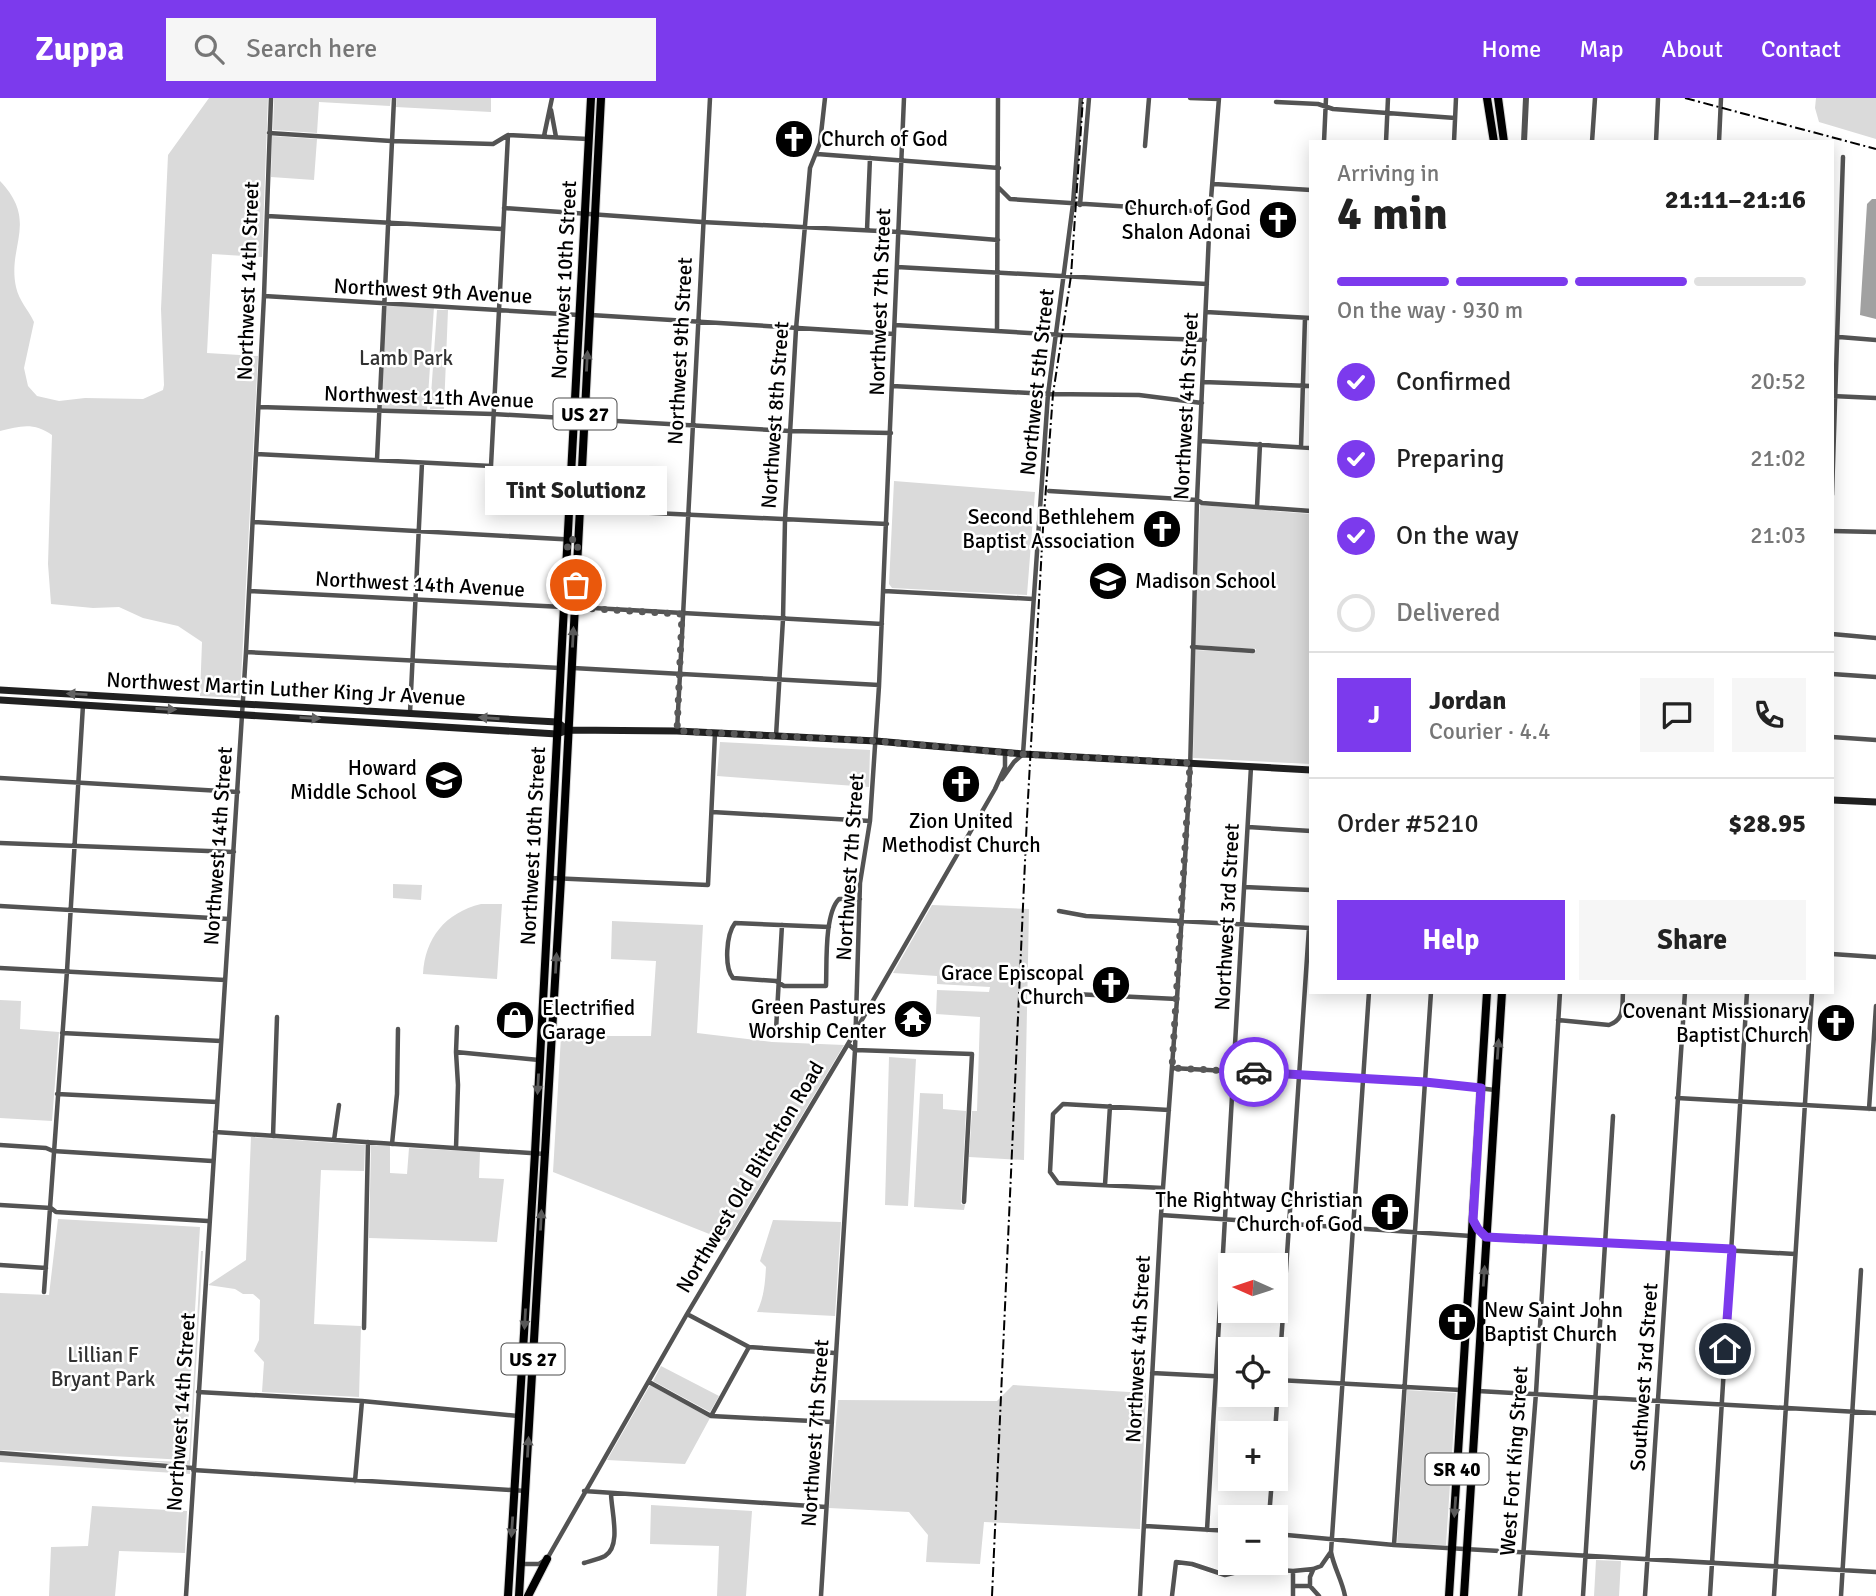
<!DOCTYPE html>
<html lang="en">
<head>
<meta charset="utf-8">
<style>
  :root { --surface:#fff; --page:#f6f6f6; --text:#222; --muted:#767676; --line:#e0e0e0; --accent:#7c3aed }
  body { margin:0; font-family:Signika,sans-serif; background:var(--page); color:var(--text); height:100vh; display:flex; flex-direction:column; font-size:26px; white-space:nowrap }
  * { box-sizing:border-box; margin:0 }
  p { font-size:23px; color:var(--muted) }
  .icon { flex:none; width:38px; height:38px; fill:none; stroke:currentColor; stroke-width:2; stroke-linecap:round; stroke-linejoin:round }
  .map { position:relative; flex:1; overflow:hidden }
  .side { position:absolute; left:1309px; top:42px; width:525px; height:854px; display:flex; flex-direction:column; background:var(--surface); border-radius:0px; box-shadow:0 4px 18px #0003 }
  .side>* { flex:none }
  .needle { width:46px; rotate:273deg }
  .controls { position:absolute; left:1218px; top:1155px; display:grid; gap:14px }
  .controls a { display:grid; place-items:center; width:70px; height:70px; border-radius:0px; background:var(--surface); box-shadow:0 4px 18px #0003; font-size:35px }
  .pin { position:absolute; display:grid; place-items:center; width:60px; height:60px; color:#fff; margin:-30px; border:4px solid #fff; border-radius:50%; box-shadow:0 2px 7px #0007 }
  .courier { position:absolute; display:grid; place-items:center; width:70px; height:70px; margin:-35px; border:5px solid #7c3aed; border-radius:50%; background:#fff; color:#222; box-shadow:0 2px 9px #0007 }
  .bubble { position:absolute; height:49px; border-radius:0px; background:var(--surface); box-shadow:0 4px 18px #0003; font-size:23px; font-weight:700; line-height:49px; text-align:center }
  .head em { font-style:normal; font-weight:700 }
  .head div { display:flex; flex-direction:column-reverse }
  .head { display:flex; align-items:center; justify-content:space-between; height:119px; padding:0 28px }
  h1 { font-size:46px; font-weight:700; line-height:52px }
  .bar { display:grid; grid-template-columns:repeat(4,1fr); gap:10px 7px; align-content:center; height:84px; padding:0 28px }
  .bar i { height:9px; border-radius:5px; background:var(--line) }
  .bar .active { background:var(--accent) }
  .bar p { grid-column:span 4 }
  .line { display:flex; align-items:center; gap:18px; padding:0 28px; border-top:2px solid var(--line) }
  .line div { flex:1 }
  .round { display:grid; place-items:center; flex:none; width:74px; height:74px; border-radius:0px; background:var(--page) }
  ol { padding:0 28px; list-style:none }
  li { display:flex; align-items:center; gap:21px; height:77px }
  li p { margin-inline-start:auto }
  li .icon { padding:7px; border-radius:50%; background:var(--accent); color:#fff; stroke-width:4 }
  li:last-child { color:var(--muted) }
  li i { width:38px; height:38px; border:4px solid var(--line); border-radius:50% }
  .primary-button { display:flex; gap:14px; margin-top:auto; padding:14px 28px }
  .primary-button a { flex:1; height:80px; border-radius:0px; background:var(--accent); color:#fff; font-size:28px; font-weight:700; line-height:80px; text-align:center }
  .primary-button a+a { background:var(--page); color:var(--text) }
  header { display:flex; align-items:center; gap:42px; box-sizing:border-box; height:98px; padding:0 35px; background:var(--accent); color:#fff }
  header strong { font-size:33px }
  nav { display:flex; gap:38px; margin-inline-start:auto; font-size:24px }
  .search { width:490px; height:63px; background:var(--page); display:flex; align-items:center; gap:18px; box-sizing:border-box; padding:0 24px; border-radius:0px; color:var(--muted); font-size:26px }
  .map>svg:first-child { display:block }
  .green { fill:#dadada }
  .water { fill:#a1a1a1 }
  .lines { fill:none; stroke-linecap:round; stroke-linejoin:round }
  .primary-casing { stroke:#dbdbdb; stroke-width:10 }
  .trunk-casing { stroke:#dbdbdb; stroke-width:10 }
  .minor { stroke:#535353; stroke-width:4.5 }
  .tertiary { stroke:#535353; stroke-width:6 }
  .secondary { stroke:#202020; stroke-width:7 }
  .primary { stroke:#000; stroke-width:8 }
  .trunk { stroke:#000; stroke-width:8 }
  .rail { stroke:#000; stroke-width:2; stroke-dasharray:10 3.5 2 3.5; stroke-linecap:butt }
  .oneway { fill:#595959 }
  .oneway2 { fill:#636363 }
  .done { stroke:#595959; stroke-width:7; stroke-dasharray:0 12.6 }
  .route { stroke:#7c3aed; stroke-width:9 }
  .labels { text-anchor:middle; stroke-width:5; stroke-linejoin:round; paint-order:stroke }
  .shield { fill:#fff; stroke:#4c4c4c; stroke-width:2 }
  .shield-label { font-size:19px; font-weight:bold; fill:#000 }
  .poi-label { font-size:21px; fill:#000; stroke:#fff; text-anchor:end }
  .street-label { font-size:21px; fill:#000; stroke:#fff }
  .park-label { font-size:21px; fill:#313131; stroke:#fff }
</style>
</head>
<body>
<header>
<strong>Zuppa</strong>
<div class="search"><svg class="icon" aria-label="search" viewBox="0 0 24 24"><circle cx="10" cy="10" r="6"/><path d="M15 15l6 6"/></svg>Search here</div>
<nav><a>Home</a><a>Map</a><a>About</a><a>Contact</a></nav>
</header>
<div class="map">
<svg width="1876" height="1498" viewBox="0 0 1876 1498">
  <rect width="100%" height="100%" fill="#fff"/>
  <!-- green -->
  <path class="green" d="M209,0H268L262,159L212,156L207,255L258,258L240,600L200,598L202,544L178,528L143,520L119,509L93,510L51,506L48,466L52,337C34,324 20,328 0,333V83C39,124 7,147 16,189C19,203 28,211 34,224L24,270L28,288L37,298L59,303L85,300L143,301L163,292L164,287L161,211L168,57Z
    M274,0H391L390,8L319,4L317,35L273,32Z
    M397,0H491V14L396,9Z
    M1816,0H1876V41L1819,24L1815,10Z
    M272,38L317,41L314,82L271,79Z
    M382,206L434,209L427,313L379,312Z
    M437,212H448L444,311H430Z
    M894,383L1035,394L1027,497L892,490L889,486Z
    M1200,407L1311,416V666L1193,660L1195,552L1255,555L1256,551L1195,547Z
    M720,644L870,652L869,689L717,678Z
    M393,786L422,787L421,802L393,800Z
    M481,806H502L497,881L423,876C425,840 445,815 481,806Z
    M932,807L1029,811L1024,1062L969,1059L972,1013H977L980,919L936,916L937,892L989,894L990,889L937,886V878L893,875Z
    M612,823L703,827L697,935L772,944L844,947L727,1143L553,1074L561,938H651L656,863L611,861Z
    M0,902L21,903L20,931L59,934L52,1023L0,1020Z
    M889,959L916,961L908,1108L885,1107Z
    M920,995L943,996V1011L966,1013L961,1106L965,1107L964,1112L914,1109Z
    M251,1039L365,1047L364,1073L321,1072L314,1226L361,1228L359,1299L262,1294L264,1264L254,1253L259,1242L260,1202L253,1196H243L235,1191L208,1187L246,1162Z
    M371,1047L390,1048V1075L407,1076L409,1050L480,1054L479,1080L504,1081L497,1144L369,1140Z
    M58,1121L200,1129L186,1362L0,1352V1195L49,1197Z
    M773,1122L841,1124L835,1218L757,1214C764,1199 765,1186 766,1169L760,1163Z
    M201,1153H203L190,1367L133,1362L186,1364L189,1362Z
    M661,1268L719,1298L710,1314L653,1283Z
    M650,1287L710,1320L685,1366L607,1362Z
    M1013,1287L1146,1295L1140,1431L984,1424L980,1466L926,1464L928,1437L909,1414L829,1410L838,1302L997,1303Z
    M1407,1292L1456,1295L1446,1447L1397,1446Z
    M0,1357L190,1372V1376L0,1364Z
    M651,1407L752,1413L746,1498H717L719,1448L650,1446Z
    M92,1408L187,1413L185,1455L119,1453L115,1498H49L51,1449L88,1448Z
    M1596,1462L1621,1463L1619,1498H1594Z"/>
  <!-- water -->
  <path class="water" d="M1872,101H1876V221L1860,217L1867,106Z"/>
  <g class="lines">
    <!-- primary casing -->
    <g class="primary-casing">
      <path id="primary" d="M1487,0L1494,44
        M1498,0L1504,44
        M1449,1498L1487,894
        M1464,1498L1502,894"/>
    </g>
    <!-- trunk casing -->
    <g class="trunk-casing">
      <path id="trunk" d="M508,1498L535,1055L591,0
        M519,1498L561,781L601,0
        M528,1498L547,1461"/>
    </g>
    <!-- minor -->
    <path class="minor" d="M1190,0L1219,1
      M1276,4L1318,6L1333,11L1455,20
      M551,12L556,39
      M269,35L391,43L493,46L508,37L588,41
      M544,38L552,0
      M1324,44L1326,0
      M1386,44L1388,0
      M1454,44L1456,0
      M1592,44L1595,0
      M1656,44L1658,1
      M1719,44L1721,0
      M1145,48L1149,0
      M817,56L999,70
      M1214,86L1311,92
      M999,90L1010,101L1210,114
      M1080,107L1089,0
      M504,110L702,124L899,134L998,142
      M267,118L502,131
      M867,132L870,60
      M897,169L1207,186
      M264,198L579,217
      M1206,214L1311,220
      M591,217L894,236
      M895,227L1062,237L1205,242
      M997,233L998,0
      M1839,239L1876,242
      M1203,284L1311,288
      M892,288L1048,296L1139,297L1202,305
      M1832,298L1876,300
      M259,309L493,316L790,333L891,335
      M1200,343L1311,350
      M1301,349L1305,220
      M256,356L491,368L508,37
      M377,362L394,1
      M1049,393L1197,402L1202,405L1311,413
      M1832,397L1843,59
      M1257,409L1260,346
      M570,411L887,426
      M253,424L578,442
      M1832,433L1876,434
      M249,493L563,509
      M884,493L1033,501
      M575,509L882,526
      M1832,536L1876,540
      M1192,549L1253,553
      M246,554L560,570
      M573,570L879,587
      M1832,576L1876,579
      M410,615L422,365
      M677,633L710,0
      M776,638L783,521L785,422L796,231L810,70L820,45L825,0
      M1832,639L1876,642
      M0,680L238,694
      M1002,681L1014,664L1023,656L1048,296L1073,106L1081,0
      M712,714L870,723
      M1248,729L1311,733
      M0,745L234,754
      M550,780L708,787L715,635
      M1244,789L1311,792
      M0,808L229,821
      M1059,813L1086,818L1310,830
      M829,829L735,825C726,837 724,869 733,880L776,883L784,888H826C827,867 824,816 839,801H860
      M1832,856L1876,859
      M0,870L225,882
      M1074,896L1177,901
      M1558,922L1609,927C1625,921 1622,909 1623,894
      M776,932L782,827
      M62,935L221,943
      M848,946L855,952L972,956L964,1104
      M456,954L539,962
      M1172,970L1425,984L1495,992
      M57,996L217,1004
      M1677,1000L1876,1011
      M1869,1011L1876,908
      M215,1034L545,1056
      M273,1038L277,919
      M334,1042L339,1007
      M392,1046L397,996L398,931
      M0,1047L46,1050L53,1053L212,1063
      M456,1050L458,987L456,954L457,929
      M1105,1087L1110,1008
      M1163,1090L1058,1085L1050,1074L1053,1016L1063,1006L1169,1012
      M0,1107L51,1110L56,1114L208,1123
      M1161,1117L1471,1138
      M1487,1139L1795,1156
      M0,1167L46,1170
      M44,1194L67,873L83,607
      M687,1216L749,1249L835,1255
      M364,1230L368,1044
      M1152,1275L1230,1279
      M1278,1282L1461,1292
      M649,1284L711,1318L832,1324
      M1478,1293L1876,1315
      M198,1294L362,1303L518,1318
      M711,1318L749,1249
      M1275,1335L1309,830
      M0,1355L193,1370
      M193,1372L526,1393
      M355,1383L362,1303
      M584,1393L826,1409
      M1269,1419L1272,1381
      M1145,1428L1230,1433
      M1207,1432L1251,669
      M1276,1436L1394,1447L1876,1474
      M1394,1447L1431,894
      M584,1465C590,1463 599,1461 605,1458C622,1448 611,1412 611,1395
      M522,1466H539L547,1461L687,1216L848,946L995,691L1005,669V654
      M1293,1488H1310L1319,1498
      M1310,1488V1479L1313,1472
      M186,1498L246,554L264,198L271,0
      M821,1498L855,952L860,785L870,723L879,588L904,0
      M1140,1498L1161,1117L1177,901L1190,674L1197,402L1210,114L1219,0
      M1172,1498L1176,1464L1192,1466L1225,1477L1254,1470L1293,1473L1313,1471L1321,1468L1330,1455
      M1293,1498V1473
      M1345,1498C1342,1482 1334,1470 1331,1454L1369,894
      M1520,1498L1536,1295L1560,894
      M1583,1498L1613,1018
      M1645,1498L1685,894
      M1710,1498L1747,894
      M1774,1498L1812,894
      M1841,1498L1861,1172"/>
    <!-- tertiary -->
    <path class="tertiary" d="M1524,44L1526,0"/>
    <!-- secondary -->
    <path class="secondary" d="M0,592L557,624L568,632
      M0,602L557,636L568,632L677,633L876,643L1023,656L1311,672
      M1832,702L1876,704"/>
    <!-- primary -->
    <use href="#primary" class="primary"/>
    <!-- trunk -->
    <use href="#trunk" class="trunk"/>
    <!-- rail -->
    <path class="rail" d="M1685,0L1876,51
      M992,1498L1027,719L1043,430L1053,296L1071,178L1083,0"/>
  </g>
  <!-- one-way arrows -->
  <defs><path id="oneway-solid" d="M-6-.8H1V-3.2L6.5 0L1 3.2V.8H-6Z" transform="scale(1.75)"/></defs>
  <g class="oneway">
    <use href="#oneway-solid" transform="translate(587 263) rotate(-87)"/>
    <use href="#oneway-solid" transform="translate(573 539) rotate(-87)"/>
    <use href="#oneway-solid" transform="translate(556 865) rotate(-87)"/>
    <use href="#oneway-solid" transform="translate(1498 951) rotate(-86)"/>
    <use href="#oneway-solid" transform="translate(538 986) rotate(93)"/>
    <use href="#oneway-solid" transform="translate(541 1122) rotate(-87)"/>
    <use href="#oneway-solid" transform="translate(1484 1178) rotate(-86)"/>
    <use href="#oneway-solid" transform="translate(525 1221) rotate(93)"/>
    <use href="#oneway-solid" transform="translate(528 1349) rotate(-87)"/>
    <use href="#oneway-solid" transform="translate(1455 1409) rotate(94)"/>
    <use href="#oneway-solid" transform="translate(512 1429) rotate(94)"/>
  </g>
  <g class="oneway2">
    <use href="#oneway-solid" transform="translate(77 596) rotate(-177)"/>
    <use href="#oneway-solid" transform="translate(166 611) rotate(3)"/>
    <use href="#oneway-solid" transform="translate(310 620) rotate(3)"/>
    <use href="#oneway-solid" transform="translate(489 620) rotate(-176)"/>
  </g>
  <g class="lines">
    <!-- done -->
    <path class="done" d="M576,487L578,442L568,441L564,509L682,516L677,633L876,643L1023,656L1190,665L1172,970L1254,974"/>
    <!-- route -->
    <path class="route" d="M1254,974L1425,984L1481,990L1473,1122L1478,1131L1486,1139L1732,1151L1725,1251"/>
  </g>
  <!-- icons -->
  <defs>
    <g id="church-disc" transform="scale(2.0125)"><circle r="9.5" fill="#000" stroke="#fff"/><path d="M-1.2-6h2.4v3.5h3.3v2.4h-3.3V6h-2.4V-.1h-3.3v-2.4h3.3Z" fill="#fff"/></g>
    <g id="school-disc" transform="scale(2.0125)"><circle r="9.5" fill="#000" stroke="#fff"/><path d="M0-5L7-2L0 1L-7-2ZM-4 1L0 2.5L4 1V4Q0 6-4 4Z" fill="#fff"/></g>
    <g id="temple-disc" transform="scale(2.0125)"><circle r="9.5" fill="#000" stroke="#fff"/><path d="M0-6L5-2H3V0L6.5 2.5H4V6H1.5V3h-3V6H-4V2.5H-6.5L-3 0V-2H-5Z" fill="#fff"/></g>
    <g id="shop-disc" transform="scale(2.0125)"><circle r="9.5" fill="#000" stroke="#fff"/><path d="M-5-2.5h2.3a2.7 3.5 0 0 1 5.4 0H5L5.5 6h-11ZM-1.5-2.5h3a1.5 2.3 0 0 0-3 0Z" fill="#fff"/></g>
  </defs>
  <g fill-rule="evenodd">
    <use href="#church-disc" x="794" y="41"/>
    <use href="#church-disc" x="1278" y="122"/>
    <use href="#church-disc" x="1162" y="431"/>
    <use href="#school-disc" x="1108" y="483"/>
    <use href="#school-disc" x="444" y="682"/>
    <use href="#church-disc" x="961" y="686"/>
    <use href="#church-disc" x="1111" y="887"/>
    <use href="#temple-disc" x="913" y="921"/>
    <use href="#shop-disc" x="515" y="922"/>
    <use href="#church-disc" x="1836" y="925"/>
    <use href="#church-disc" x="1390" y="1114"/>
    <use href="#church-disc" x="1457" y="1224"/>
  </g>
  <g class="labels">
    <!-- shield labels -->
    <g class="shield">
      <rect x="553.5" y="300.5" width="63" height="31" rx="5"/>
      <rect x="501.5" y="1245.5" width="63" height="31" rx="5"/>
      <rect x="1425.5" y="1355.5" width="63" height="31" rx="5"/>
    </g>
    <g class="shield-label">
      <text x="585" y="323">US 27</text>
      <text x="533" y="1268">US 27</text>
      <text x="1457" y="1378">SR 40</text>
    </g>
    <!-- poi labels -->
    <g class="poi-label">
      <text x="821" y="48" text-anchor="start">Church of God</text>
      <text x="1251" y="117">Church of God<tspan x="1251" dy="24">Shalon Adonai</tspan></text>
      <text x="1135" y="426">Second Bethlehem<tspan x="1135" dy="24">Baptist Association</tspan></text>
      <text x="1135" y="490" text-anchor="start">Madison School</text>
      <text x="417" y="677">Howard<tspan x="417" dy="24">Middle School</tspan></text>
      <text x="961" y="730" text-anchor="middle">Zion United<tspan x="961" dy="24">Methodist Church</tspan></text>
      <text x="1084" y="882">Grace Episcopal<tspan x="1084" dy="24">Church</tspan></text>
      <text x="886" y="916">Green Pastures<tspan x="886" dy="24">Worship Center</tspan></text>
      <text x="542" y="917" text-anchor="start">Electrified<tspan x="542" dy="24">Garage</tspan></text>
      <text x="1809" y="920">Covenant Missionary<tspan x="1809" dy="24">Baptist Church</tspan></text>
      <text x="1363" y="1109">The Rightway Christian<tspan x="1363" dy="24">Church of God</tspan></text>
      <text x="1484" y="1219" text-anchor="start">New Saint John<tspan x="1484" dy="24">Baptist Church</tspan></text>
    </g>
    <!-- street labels -->
    <g class="street-label">
      <text transform="translate(564 182) rotate(-87)" y="7">Northwest 10th Street</text>
      <text transform="translate(248 183) rotate(-88)" y="7">Northwest 14th Street</text>
      <text transform="translate(433 193) rotate(3)" y="7">Northwest 9th Avenue</text>
      <text transform="translate(880 204) rotate(-88)" y="7">Northwest 7th Street</text>
      <text transform="translate(680 253) rotate(-87)" y="7">Northwest 9th Street</text>
      <text transform="translate(1037 284) rotate(-84)" y="7">Northwest 5th Street</text>
      <text transform="translate(429 299) rotate(2)" y="7">Northwest 11th Avenue</text>
      <text transform="translate(1186 308) rotate(-87)" y="7">Northwest 4th Street</text>
      <text transform="translate(775 317) rotate(-86)" y="7">Northwest 8th Street</text>
      <text transform="translate(420 486) rotate(3)" y="7">Northwest 14th Avenue</text>
      <text transform="translate(286 591) rotate(3)" y="7">Northwest Martin Luther King Jr Avenue</text>
      <text transform="translate(218 748) rotate(-86)" y="7">Northwest 14th Street</text>
      <text transform="translate(533 748) rotate(-87)" y="7">Northwest 10th Street</text>
      <text transform="translate(850 769) rotate(-86)" y="7">Northwest 7th Street</text>
      <text transform="translate(1227 819) rotate(-87)" y="7">Northwest 3rd Street</text>
      <text transform="translate(750 1079) rotate(-59)" y="7">Northwest Old Blitchton Road</text>
      <text transform="translate(1138 1251) rotate(-87)" y="7">Northwest 4th Street</text>
      <text transform="translate(1644 1279) rotate(-86)" y="7">Southwest 3rd Street</text>
      <text transform="translate(181 1314) rotate(-86)" y="7">Northwest 14th Street</text>
      <text transform="translate(815 1335) rotate(-86)" y="7">Northwest 7th Street</text>
      <text transform="translate(1514 1363) rotate(-86)" y="7">West Fort King Street</text>
    </g>
    <!-- park labels -->
    <g class="park-label">
      <text x="406" y="267">Lamb Park</text>
      <text x="103" y="1264">Lillian F<tspan x="103" dy="24">Bryant Park</tspan></text>
    </g>
  </g>
</svg>
<div class="controls">
<a><svg class="needle" viewBox="-14 -14 28 28"><path d="M0-13l5 13h-10z" fill="#e53935"/><path d="M0 13l5-13h-10z" fill="#767676"/></svg></a>
<a><svg class="icon" aria-label="locate" viewBox="0 0 24 24"><circle cx="12" cy="12" r="6"/><path d="M12 2v4M12 18v4M2 12h4M18 12h4"/></svg></a>
<a>+</a>
<a>−</a>
</div>
<div class="pin" style="left:576px;top:487px;background:#ea580c"><svg class="icon" aria-label="bag" viewBox="0 0 24 24"><path d="M5 8h14l-1 12H6zM9 8a3 3 0 0 1 6 0"/></svg></div>
<div class="pin" style="left:1725px;top:1251px;background:#1f2937"><svg class="icon" aria-label="home" viewBox="0 0 24 24"><path d="M3 11l9-7 9 7M6 9v11h12V9"/></svg></div>
<div class="courier" style="left:1254px;top:974px"><svg class="icon" aria-label="car" viewBox="0 0 24 24"><path d="M5 17H2v-5l4-1 3-4h7l3 4 3 1v5h-3M9 17h6M6 11h13"/><circle cx="7" cy="17" r="2"/><circle cx="17" cy="17" r="2"/></svg></div>
<div class="bubble" style="left:485px;top:368px;width:182px">Tint Solutionz</div>
<section class="side">
<div class="head"><div><h1>4 min</h1><p>Arriving in</p></div><em>21:11–21:16</em></div>
<div class="bar"><i class="active"></i><i class="active"></i><i class="active"></i><i></i><p>On the way · 930 m</p></div>
<ol>
<li><svg class="icon" aria-label="check" viewBox="0 0 24 24"><path d="M5 12l5 5 9-10"/></svg>Confirmed<p>20:52</p></li>
<li><svg class="icon" aria-label="check" viewBox="0 0 24 24"><path d="M5 12l5 5 9-10"/></svg>Preparing<p>21:02</p></li>
<li><svg class="icon" aria-label="check" viewBox="0 0 24 24"><path d="M5 12l5 5 9-10"/></svg>On the way<p>21:03</p></li>
<li><i></i>Delivered</li>
</ol>
<div class="line" style="height:126px"><b class="round" style="background:var(--accent);color:#fff">J</b><div><b>Jordan</b><p>Courier · 4.4</p></div><a class="round"><svg class="icon" aria-label="chat" viewBox="0 0 24 24"><path d="M4 5h16v11H9l-5 4z"/></svg></a><a class="round"><svg class="icon" aria-label="phone" viewBox="0 0 24 24"><path d="M5 4h4l2 5-3 2q2 4 5 5l2-3 5 2v4C11 20 4 13 5 4z"/></svg></a></div>
<div class="line" style="height:91px"><div>Order #5210</div><b>$28.95</b></div>
<div class="primary-button"><a>Help</a><a>Share</a></div>
</section>
</div>
</body>
</html>
